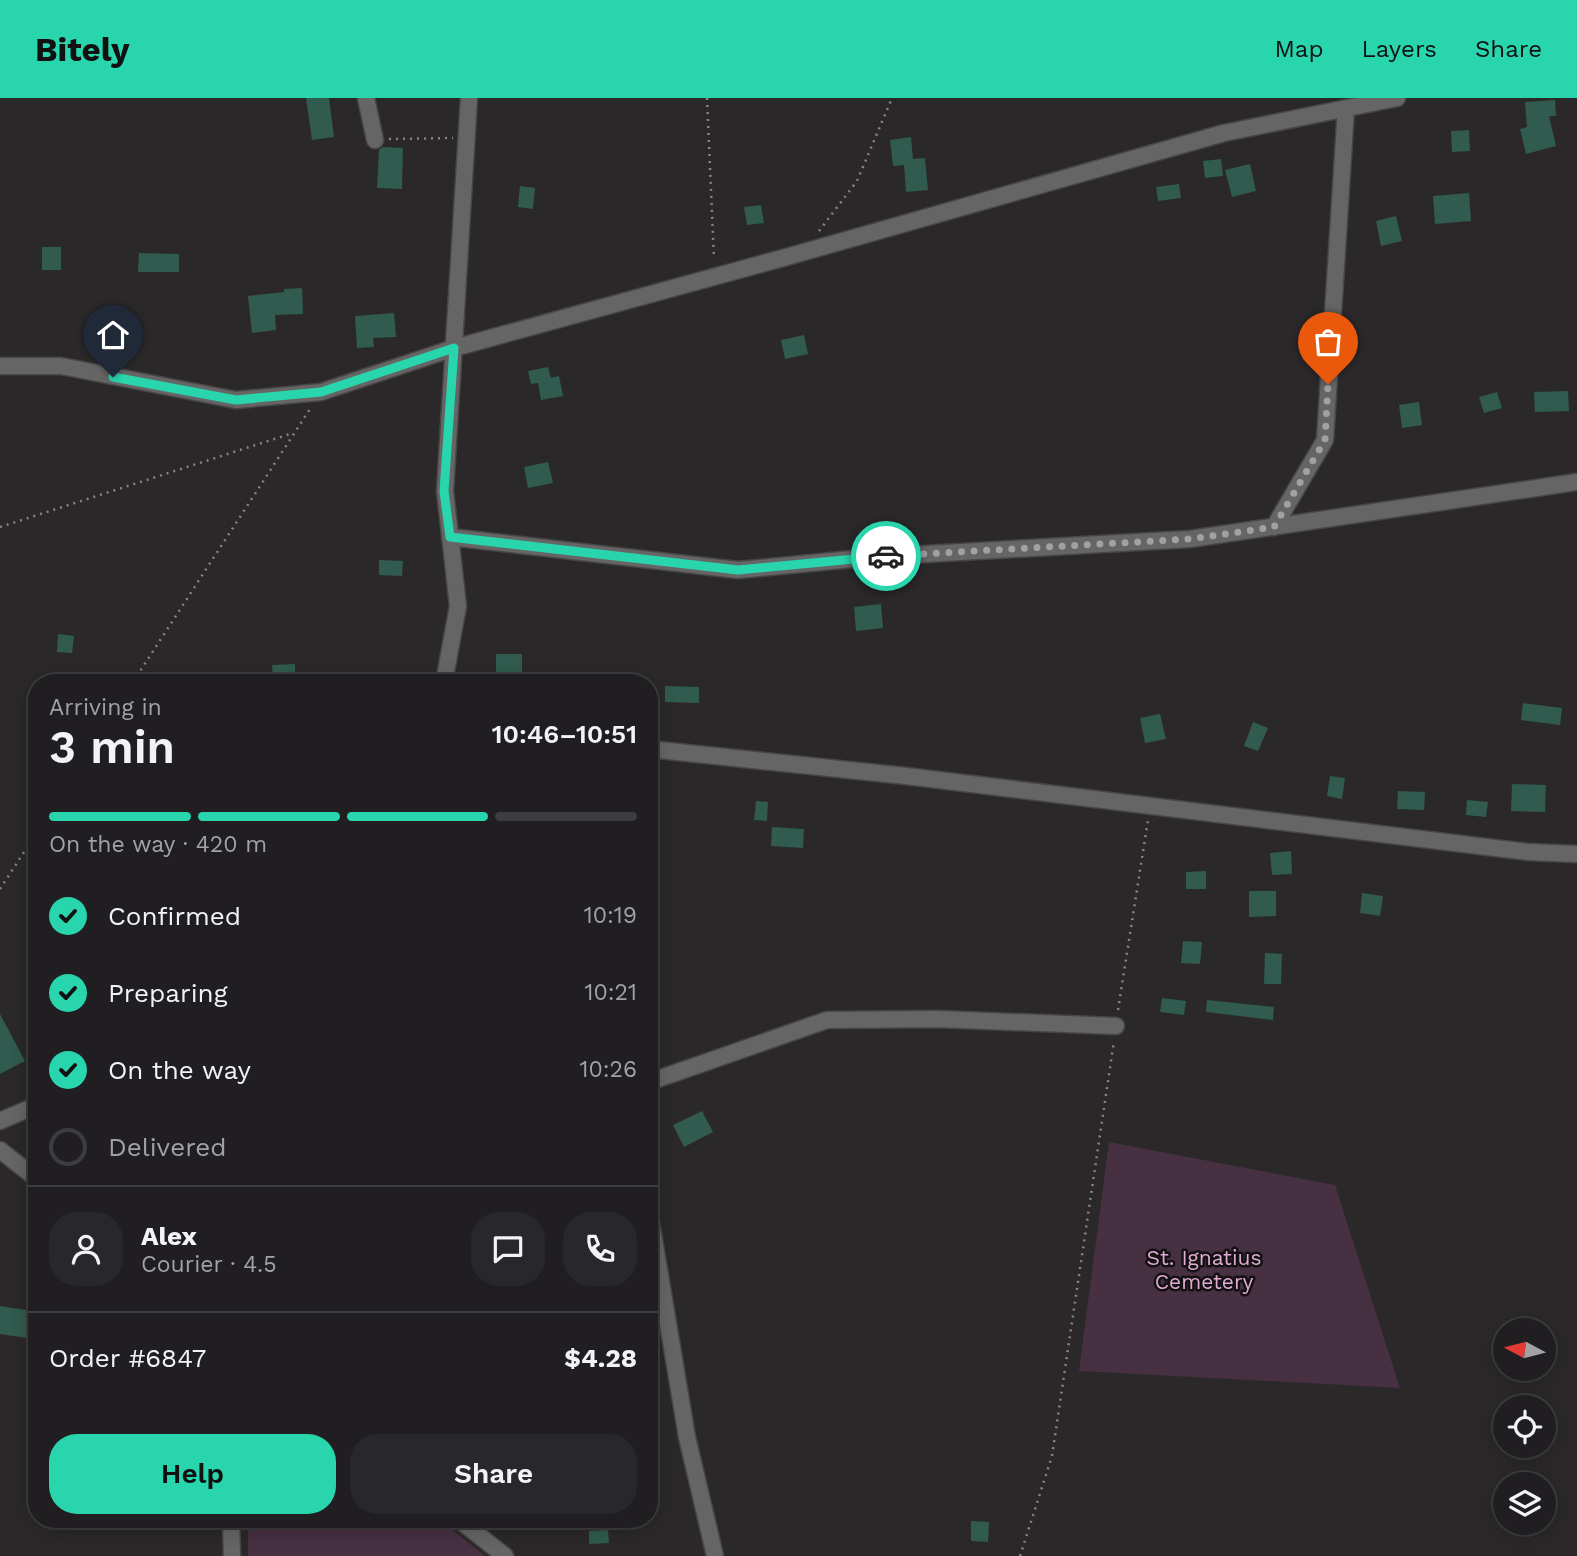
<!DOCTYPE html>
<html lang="en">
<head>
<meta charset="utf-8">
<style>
  :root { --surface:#201e20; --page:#282729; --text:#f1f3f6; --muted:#a2a2a5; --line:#3d3c3e; --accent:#28d5ad }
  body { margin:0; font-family:"Work Sans",sans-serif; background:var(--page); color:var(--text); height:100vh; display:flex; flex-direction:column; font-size:26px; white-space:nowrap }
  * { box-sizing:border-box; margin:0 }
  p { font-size:23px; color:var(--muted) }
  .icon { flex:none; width:38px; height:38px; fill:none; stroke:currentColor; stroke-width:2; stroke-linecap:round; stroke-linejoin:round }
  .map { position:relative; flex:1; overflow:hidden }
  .sheet { position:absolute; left:28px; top:576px; width:630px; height:854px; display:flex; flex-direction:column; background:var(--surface); border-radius:28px; box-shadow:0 4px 18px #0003,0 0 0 2px var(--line) }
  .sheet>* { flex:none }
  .needle { width:46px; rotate:277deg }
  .controls { position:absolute; left:1493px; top:1220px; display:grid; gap:14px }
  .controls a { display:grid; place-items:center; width:63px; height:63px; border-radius:50%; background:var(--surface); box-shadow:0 4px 18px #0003,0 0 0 2px var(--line); font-size:35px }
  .pin { position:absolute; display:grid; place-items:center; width:60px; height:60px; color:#fff; margin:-72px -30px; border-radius:50% 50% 50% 0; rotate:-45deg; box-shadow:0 0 7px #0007 }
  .pin .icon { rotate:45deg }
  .courier { position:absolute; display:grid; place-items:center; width:70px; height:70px; margin:-35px; border:5px solid #28d5ad; border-radius:50%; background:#fff; color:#222; box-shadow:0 2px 9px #0007 }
  .headline em { font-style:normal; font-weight:600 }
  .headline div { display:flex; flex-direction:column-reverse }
  .headline { display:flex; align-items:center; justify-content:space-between; height:119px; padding:0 21px }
  h1 { font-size:46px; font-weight:600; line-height:52px }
  .bar { display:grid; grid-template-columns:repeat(4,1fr); gap:10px 7px; align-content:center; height:84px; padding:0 21px }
  .bar i { height:9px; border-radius:5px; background:var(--line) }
  .bar .active { background:var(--accent) }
  .bar p { grid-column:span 4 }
  .line { display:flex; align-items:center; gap:18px; padding:0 21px; border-top:2px solid var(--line) }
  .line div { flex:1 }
  .round { display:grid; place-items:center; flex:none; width:74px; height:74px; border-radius:28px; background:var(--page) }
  ol { padding:0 21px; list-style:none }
  li { display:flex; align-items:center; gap:21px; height:77px }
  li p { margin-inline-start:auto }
  li .icon { padding:7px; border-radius:50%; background:var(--accent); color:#111; stroke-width:4 }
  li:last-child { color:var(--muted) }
  li i { width:38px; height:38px; border:4px solid var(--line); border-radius:50% }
  .button { display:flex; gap:14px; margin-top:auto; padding:14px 21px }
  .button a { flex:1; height:80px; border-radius:28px; background:var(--accent); color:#111; font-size:28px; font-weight:600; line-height:80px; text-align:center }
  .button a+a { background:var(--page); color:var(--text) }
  header { display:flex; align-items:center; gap:42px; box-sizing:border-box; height:98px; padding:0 35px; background:var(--accent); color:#111 }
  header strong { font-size:33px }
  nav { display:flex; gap:38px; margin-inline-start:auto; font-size:24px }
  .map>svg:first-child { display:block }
  .green { fill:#463042 }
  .building { fill:#305b4e }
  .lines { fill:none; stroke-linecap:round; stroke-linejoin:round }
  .minor-casing { stroke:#484547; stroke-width:19 }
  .path { stroke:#878486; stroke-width:2.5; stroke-dasharray:2 5; stroke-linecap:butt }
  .minor { stroke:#666566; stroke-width:16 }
  .done { stroke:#a2a0a2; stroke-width:7; stroke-dasharray:0 12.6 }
  .route { stroke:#28d5ad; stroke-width:9 }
  .labels { text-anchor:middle; stroke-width:5; stroke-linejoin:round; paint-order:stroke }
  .park-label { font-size:21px; fill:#dfaad4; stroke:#131112 }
</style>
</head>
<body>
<header>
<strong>Bitely</strong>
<nav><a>Map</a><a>Layers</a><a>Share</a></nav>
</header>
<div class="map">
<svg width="1577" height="1458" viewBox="0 0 1577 1458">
  <rect width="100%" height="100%" fill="#2b282a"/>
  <!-- green -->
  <path class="green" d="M1109,1044L1335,1087L1400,1290L1079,1273Z
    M248,1421H439L485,1458H248Z"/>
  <!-- building -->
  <path class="building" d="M306,0H329L334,39L312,42Z
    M1555,2L1556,18H1549L1556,48L1526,56L1520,31L1527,29L1525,4Z
    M1469,32L1470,53L1452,54L1451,33Z
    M911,39L913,61L925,60L928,92L906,94L904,67L893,68L890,42Z
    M383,49L403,50L402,91L377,90L379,52Z
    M1221,61L1223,78L1205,80L1203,63Z
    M1250,66L1256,93L1232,99L1225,72Z
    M1179,86L1181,100L1158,103L1156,89Z
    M520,88L535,90L533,111L518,109Z
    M1469,95L1471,123L1435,126L1433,98Z
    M761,107L764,125L747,127L744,109Z
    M1396,118L1402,143L1381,148L1376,123Z
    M42,149H61V172H42Z
    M139,155L179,156V174H138Z
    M302,190L303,216L275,217L276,232L252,235L248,198L284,194V191Z
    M394,215L396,239L373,240L374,249L357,250L355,218Z
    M804,237L808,256L785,261L781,242Z
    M548,269L551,280L559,278L563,298L541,302L538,285L531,286L528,273Z
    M1568,293L1569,313L1535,314L1534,294Z
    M1497,294L1502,310L1484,315L1479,299Z
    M1419,304L1422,327L1402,330L1399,307Z
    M548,364L553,385L528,390L524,369Z
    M379,462L403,463L402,478L379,477Z
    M881,506L883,530L856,533L854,509Z
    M58,536L74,538L72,555L57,554Z
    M496,556H522V580H496Z
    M295,566V580L273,581L272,567Z
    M665,588L699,589V605L665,604Z
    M1523,605L1562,610L1560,627L1521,622Z
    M1160,616L1166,641L1145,645L1140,620Z
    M1253,624L1268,630L1258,653L1244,648Z
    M1330,678L1345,680L1342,701L1327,698Z
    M1512,686L1546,687L1545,714L1511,713Z
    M1398,693L1425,694L1424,712L1397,711Z
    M1467,702L1488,704L1486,719L1466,717Z
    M756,703L768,704L767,723L754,722Z
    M772,729L804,731L803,750L771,748Z
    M1291,753L1292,776L1272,777L1270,755Z
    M1206,773V791H1186V774Z
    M1249,793H1276V818L1249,819Z
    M1362,795L1383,798L1380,818L1360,815Z
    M1183,843L1202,844L1200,866L1181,865Z
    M1265,855L1282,856L1281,886H1264Z
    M1162,900L1186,903L1184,917L1160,914Z
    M1207,902L1274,909L1273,922L1206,914Z
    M0,916L25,963L0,976Z
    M702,1013L713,1034L684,1049L673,1027Z
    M0,1208L32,1213L27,1240L0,1236Z
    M971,1423L989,1424L988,1444L971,1443Z
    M608,1432L609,1445L589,1446V1433Z"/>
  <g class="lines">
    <!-- minor casing -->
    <g class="minor-casing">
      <path id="minor" d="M366,0L375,42
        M0,268H61L236,302L321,294L454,250L790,158L1224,35L1397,0
        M1274,429L1325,342L1346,10
        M450,439L738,472L873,459L1190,441L1577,384
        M444,584L458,508L445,393L469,0
        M649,651L906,678L1528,754L1577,756
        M649,984L827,922L937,921L1116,928
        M0,1023L37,1007
        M0,1052L37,1081
        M649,1112L687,1339L715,1458
        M231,1421L232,1458
        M458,1421L505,1458"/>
    </g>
    <!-- path -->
    <path class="path" d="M707,0L714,161
      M389,41L453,40
      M819,133L857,83L892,0
      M0,429L293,335
      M133,584L310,311
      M0,791L37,734
      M1118,912L1148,722
      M1020,1458L1052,1358L1114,943"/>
    <!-- minor -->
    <use href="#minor" class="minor"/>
  </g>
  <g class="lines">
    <!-- done -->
    <path class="done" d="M886,458L1190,441L1274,429L1325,342L1328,286"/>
    <!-- route -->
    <path class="route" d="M113,279L236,302L321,294L454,250L444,393L450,439L738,472L886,458"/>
  </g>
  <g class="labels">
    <!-- park labels -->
    <g class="park-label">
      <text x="1204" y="1167">St. Ignatius<tspan x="1204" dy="24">Cemetery</tspan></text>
    </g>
  </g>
</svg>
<div class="controls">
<a><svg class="needle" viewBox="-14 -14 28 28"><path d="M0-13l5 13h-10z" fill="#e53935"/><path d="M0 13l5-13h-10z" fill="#a2a2a5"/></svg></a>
<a><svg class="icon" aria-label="locate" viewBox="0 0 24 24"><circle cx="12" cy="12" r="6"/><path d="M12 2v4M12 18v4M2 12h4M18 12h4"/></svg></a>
<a><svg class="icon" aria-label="layers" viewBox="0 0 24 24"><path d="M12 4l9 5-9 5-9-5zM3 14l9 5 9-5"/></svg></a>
</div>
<div class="pin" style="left:1328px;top:286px;background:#ea580c"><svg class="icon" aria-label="bag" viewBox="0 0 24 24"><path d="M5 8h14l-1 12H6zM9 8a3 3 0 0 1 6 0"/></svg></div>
<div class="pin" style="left:113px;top:279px;background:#1f2937"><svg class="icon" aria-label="home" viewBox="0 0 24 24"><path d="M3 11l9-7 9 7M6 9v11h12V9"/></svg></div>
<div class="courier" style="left:886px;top:458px"><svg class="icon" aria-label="car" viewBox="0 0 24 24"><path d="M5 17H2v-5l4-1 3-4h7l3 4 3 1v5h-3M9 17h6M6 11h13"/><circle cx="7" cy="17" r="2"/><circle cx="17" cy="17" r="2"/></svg></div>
<section class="sheet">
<div class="headline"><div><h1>3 min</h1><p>Arriving in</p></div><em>10:46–10:51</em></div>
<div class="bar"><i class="active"></i><i class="active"></i><i class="active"></i><i></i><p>On the way · 420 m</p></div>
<ol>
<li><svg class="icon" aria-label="check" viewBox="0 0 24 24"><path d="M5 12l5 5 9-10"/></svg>Confirmed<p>10:19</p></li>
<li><svg class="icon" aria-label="check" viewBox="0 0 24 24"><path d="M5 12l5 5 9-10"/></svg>Preparing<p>10:21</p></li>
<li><svg class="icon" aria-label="check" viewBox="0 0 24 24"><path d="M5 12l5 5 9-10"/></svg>On the way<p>10:26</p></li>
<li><i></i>Delivered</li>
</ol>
<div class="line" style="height:126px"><a class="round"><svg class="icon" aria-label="person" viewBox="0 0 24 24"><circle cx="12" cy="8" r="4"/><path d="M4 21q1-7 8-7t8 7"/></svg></a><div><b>Alex</b><p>Courier · 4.5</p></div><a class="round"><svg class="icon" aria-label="chat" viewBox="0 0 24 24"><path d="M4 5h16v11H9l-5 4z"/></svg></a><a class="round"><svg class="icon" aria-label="phone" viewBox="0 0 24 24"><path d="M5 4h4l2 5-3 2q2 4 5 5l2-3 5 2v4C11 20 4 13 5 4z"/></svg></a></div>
<div class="line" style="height:91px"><div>Order #6847</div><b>$4.28</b></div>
<div class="button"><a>Help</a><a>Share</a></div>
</section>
</div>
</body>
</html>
